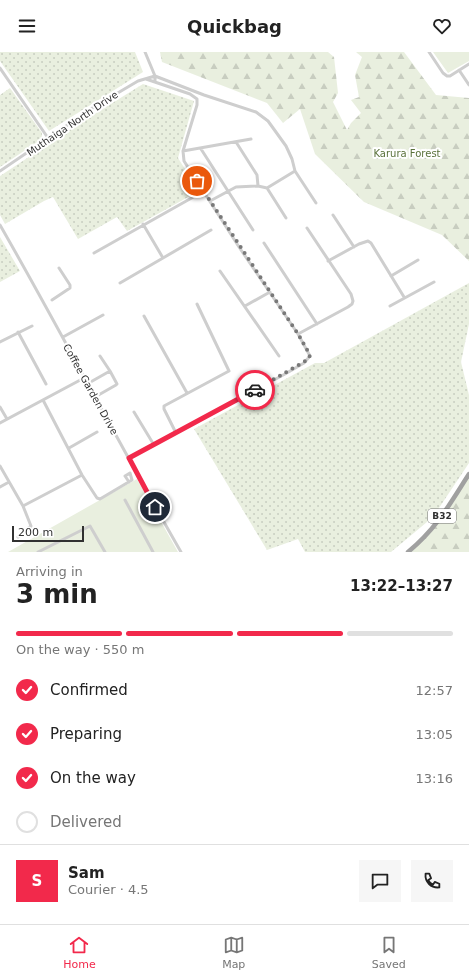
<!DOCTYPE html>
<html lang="en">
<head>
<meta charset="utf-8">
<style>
  :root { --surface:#fff; --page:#f6f6f6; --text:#222; --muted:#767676; --line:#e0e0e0; --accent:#f2294b }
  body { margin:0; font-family:"DejaVu Sans",sans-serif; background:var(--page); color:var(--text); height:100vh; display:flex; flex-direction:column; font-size:15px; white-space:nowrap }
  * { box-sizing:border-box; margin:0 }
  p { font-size:13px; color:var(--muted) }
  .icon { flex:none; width:22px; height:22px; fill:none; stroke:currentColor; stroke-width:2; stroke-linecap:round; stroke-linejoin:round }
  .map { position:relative; height:500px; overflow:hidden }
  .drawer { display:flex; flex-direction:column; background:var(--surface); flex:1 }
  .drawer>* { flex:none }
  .scale { position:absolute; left:12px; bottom:10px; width:72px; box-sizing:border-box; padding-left:4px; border:2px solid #313131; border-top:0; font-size:11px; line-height:14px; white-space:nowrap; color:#313131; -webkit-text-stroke:3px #fff; paint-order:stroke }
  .pin { position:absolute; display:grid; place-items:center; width:34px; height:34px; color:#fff; margin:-17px; border:2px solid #fff; border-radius:50%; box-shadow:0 1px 4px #0007 }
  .courier { position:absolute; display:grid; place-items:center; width:40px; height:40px; margin:-20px; border:3px solid #f2294b; border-radius:50%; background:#fff; color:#222; box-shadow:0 1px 5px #0007 }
  .summary em { font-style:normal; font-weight:600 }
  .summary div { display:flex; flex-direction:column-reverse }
  .summary { display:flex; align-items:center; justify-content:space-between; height:68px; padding:0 16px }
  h1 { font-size:26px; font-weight:600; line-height:30px }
  .bar { display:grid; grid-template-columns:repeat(4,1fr); gap:6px 4px; align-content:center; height:48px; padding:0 16px }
  .bar i { height:5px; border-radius:3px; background:var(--line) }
  .bar .current { background:var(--accent) }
  .bar p { grid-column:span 4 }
  .line { display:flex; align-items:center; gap:10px; padding:0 16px; border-top:1px solid var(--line) }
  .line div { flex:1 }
  .round { display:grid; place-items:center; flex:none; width:42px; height:42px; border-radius:0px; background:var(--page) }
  ol { padding:0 16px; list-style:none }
  li { display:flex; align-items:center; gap:12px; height:44px }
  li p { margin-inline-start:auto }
  li .icon { padding:4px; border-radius:50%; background:var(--accent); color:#fff; stroke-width:4 }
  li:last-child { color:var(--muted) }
  li i { width:22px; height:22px; border:2px solid var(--line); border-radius:50% }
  header { display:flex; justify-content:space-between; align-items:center; height:52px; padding:0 16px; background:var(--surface); font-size:18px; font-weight:600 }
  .menu { display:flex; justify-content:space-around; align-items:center; height:56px; border-top:1px solid var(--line); background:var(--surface); font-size:11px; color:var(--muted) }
  .menu a { display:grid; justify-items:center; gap:2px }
  .menu .current { color:var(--accent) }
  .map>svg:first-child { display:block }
  .grass { fill:url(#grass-dots) }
  .forest { fill:url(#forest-firs) }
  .green { fill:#e9efdf }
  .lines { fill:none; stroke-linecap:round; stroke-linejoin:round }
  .minor { stroke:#cecece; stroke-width:3 }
  .trunk { stroke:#a0a0a0; stroke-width:4.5 }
  .done { stroke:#797979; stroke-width:4; stroke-dasharray:0 7.2 }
  .route { stroke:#f2294b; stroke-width:5 }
  .labels { text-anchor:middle; stroke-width:4; stroke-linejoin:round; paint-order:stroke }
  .shield { fill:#fff; stroke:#6f6f6f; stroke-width:1 }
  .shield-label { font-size:9px; font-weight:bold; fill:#313131 }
  .street-label { font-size:10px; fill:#313131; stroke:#fff }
  .park-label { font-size:10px; fill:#59713a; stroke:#fff }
</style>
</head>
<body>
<header><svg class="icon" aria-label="menu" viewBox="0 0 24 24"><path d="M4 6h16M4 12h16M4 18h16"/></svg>Quickbag<svg class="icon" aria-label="heart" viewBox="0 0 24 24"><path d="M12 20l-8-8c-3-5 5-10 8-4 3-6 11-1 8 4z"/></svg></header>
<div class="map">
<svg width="469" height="500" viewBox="0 0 469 500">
  <defs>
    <pattern id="grass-dots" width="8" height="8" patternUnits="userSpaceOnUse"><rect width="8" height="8" fill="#e9efdf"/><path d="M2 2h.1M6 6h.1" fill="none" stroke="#c8cdc0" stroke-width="1.8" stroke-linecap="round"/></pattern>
    <pattern id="forest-firs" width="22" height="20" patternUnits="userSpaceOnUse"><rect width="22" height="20" fill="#e9efdf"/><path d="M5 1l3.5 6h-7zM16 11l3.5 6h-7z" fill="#c8cdc0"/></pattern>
  </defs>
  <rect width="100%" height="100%" fill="#fff"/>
  <!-- grass -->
  <path class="grass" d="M0,0H135L143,20L49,79L0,9Z
    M143,32L194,49L178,106L199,139L127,179L117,165L78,187L53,145L44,149L5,172L0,163V124L88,66Z
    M10,36L42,81V87L0,115V43Z
    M0,185L20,219L0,230Z
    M469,231V272L461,310L469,343V411L433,465L391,500H305L298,487L267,498L194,377L315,311H324Z"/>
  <!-- forest -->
  <path class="forest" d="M160,0H328L334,5L338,41L333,50L347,78L351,71L361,61L351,48L359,45L355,23L362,5L356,0H404L436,43L469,46V209L442,183L364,150L315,102L300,57L283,71L267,51L162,10Z
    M469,425V500H406L439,471Z"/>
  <!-- green -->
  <path class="green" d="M433,0H469V9L448,21Z
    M137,427L178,500H8Z"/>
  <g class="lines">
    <!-- minor -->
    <path class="minor" d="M145,0L155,24V30
      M429,0L443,21L447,24H450L469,12
      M0,16L48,86
      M459,18L469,33
      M155,24L204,43L256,60L268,69L286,94L292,107L295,119L316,151
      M236,90L257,123L258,134
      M201,97L253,178
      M183,99L251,87
      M0,119L94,55L138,29L155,24
      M267,136L286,166
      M210,149L236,135L258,134L267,136L295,119
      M333,163L354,195
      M0,173C62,281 119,392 181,500
      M264,191L317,272
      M94,201L204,139
      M163,206L211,178
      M328,209L359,192L368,189L371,191L404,245
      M220,219L279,304
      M391,224L418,208
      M120,231L163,206L143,172
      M52,248L70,236V233L59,216
      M245,254L270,240
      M390,254L434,230
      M144,264L187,341
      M18,280L46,332
      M298,282L348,255L352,252L353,249L351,242L307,176
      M63,285L103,263
      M0,290L32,274
      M100,304L110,319
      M87,332L110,319L117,332L116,333L95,345
      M43,348L82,423L97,446L100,447L132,428L130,421L125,424L129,430
      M0,355L7,367
      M134,360L154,393
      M0,371L84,326
      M176,381L164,357V354L229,319L197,252
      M69,396L97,380
      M129,406L285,322L304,311L310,304L298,282L239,195L184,109L183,99L197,53V47L190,42L146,27
      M0,414L23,454L82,423
      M0,435L9,430
      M125,448L153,500
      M18,485L31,474L23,454
      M38,500L90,474L105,500"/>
    <!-- trunk -->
    <path class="trunk" d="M408,500C437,476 449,453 469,422"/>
  </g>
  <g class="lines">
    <!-- done -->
    <path class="done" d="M197,129L298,282L310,303L309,306L304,310L255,338"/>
    <!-- route -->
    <path class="route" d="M155,455L129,406L255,338"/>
  </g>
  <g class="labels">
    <!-- shield labels -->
    <rect class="shield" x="428" y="457" width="28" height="14" rx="3"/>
    <g class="shield-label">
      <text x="442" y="467">B32</text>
    </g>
    <!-- street labels -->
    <g class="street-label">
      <text transform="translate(72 71) rotate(-34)" y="4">Muthaiga North Drive</text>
      <text transform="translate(91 337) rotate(61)" y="4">Coffee Garden Drive</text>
    </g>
    <!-- park labels -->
    <g class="park-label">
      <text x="407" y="105">Karura Forest</text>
    </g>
  </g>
</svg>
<div class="scale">200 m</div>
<div class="pin" style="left:197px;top:129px;background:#ea580c"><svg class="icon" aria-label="bag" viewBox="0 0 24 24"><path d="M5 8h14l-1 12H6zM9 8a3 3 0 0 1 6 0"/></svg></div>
<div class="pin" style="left:155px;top:455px;background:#1f2937"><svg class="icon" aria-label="home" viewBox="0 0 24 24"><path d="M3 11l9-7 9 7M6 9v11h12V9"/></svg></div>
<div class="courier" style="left:255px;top:338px"><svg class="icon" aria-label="car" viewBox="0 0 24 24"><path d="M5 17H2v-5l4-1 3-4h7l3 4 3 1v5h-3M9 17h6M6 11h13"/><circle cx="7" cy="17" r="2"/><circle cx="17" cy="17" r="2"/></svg></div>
</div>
<section class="drawer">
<div class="summary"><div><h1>3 min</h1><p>Arriving in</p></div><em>13:22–13:27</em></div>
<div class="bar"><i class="current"></i><i class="current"></i><i class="current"></i><i></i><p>On the way · 550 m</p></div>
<ol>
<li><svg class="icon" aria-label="check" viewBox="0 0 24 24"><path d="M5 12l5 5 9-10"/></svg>Confirmed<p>12:57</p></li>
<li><svg class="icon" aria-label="check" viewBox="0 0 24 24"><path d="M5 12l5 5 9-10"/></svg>Preparing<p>13:05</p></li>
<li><svg class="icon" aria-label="check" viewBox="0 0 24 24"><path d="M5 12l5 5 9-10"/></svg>On the way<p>13:16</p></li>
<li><i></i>Delivered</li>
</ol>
<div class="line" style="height:72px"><b class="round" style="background:var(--accent);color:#fff">S</b><div><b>Sam</b><p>Courier · 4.5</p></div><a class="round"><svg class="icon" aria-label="chat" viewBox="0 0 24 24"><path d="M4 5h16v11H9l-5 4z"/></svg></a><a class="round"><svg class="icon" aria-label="phone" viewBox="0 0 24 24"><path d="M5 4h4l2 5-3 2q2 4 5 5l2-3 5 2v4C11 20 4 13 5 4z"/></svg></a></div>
</section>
<nav class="menu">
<a class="current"><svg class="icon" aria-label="home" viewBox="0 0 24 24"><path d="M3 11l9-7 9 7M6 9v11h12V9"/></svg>Home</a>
<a><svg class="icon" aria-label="map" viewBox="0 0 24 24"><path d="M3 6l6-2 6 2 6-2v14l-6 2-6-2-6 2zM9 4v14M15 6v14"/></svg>Map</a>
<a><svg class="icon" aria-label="saved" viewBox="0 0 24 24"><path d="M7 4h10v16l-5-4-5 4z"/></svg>Saved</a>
</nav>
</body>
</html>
